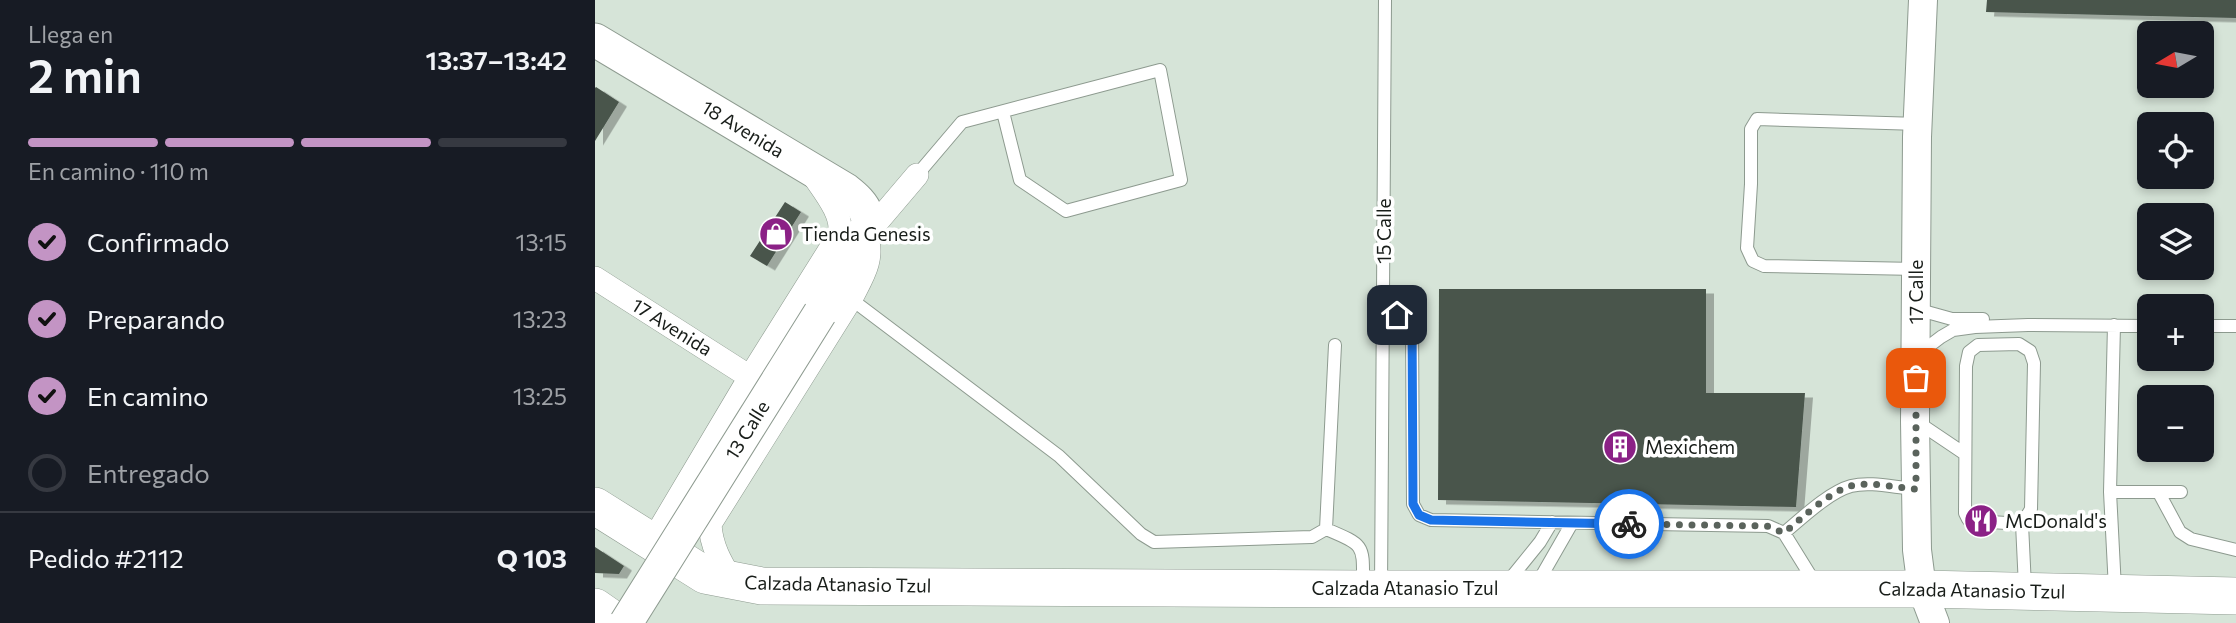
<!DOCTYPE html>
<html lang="es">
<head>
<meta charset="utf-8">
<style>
  :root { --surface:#171b24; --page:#20242c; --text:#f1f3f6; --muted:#9ea1a6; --line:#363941; --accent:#c394c4 }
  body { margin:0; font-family:Commissioner,sans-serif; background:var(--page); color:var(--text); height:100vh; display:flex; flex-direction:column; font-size:26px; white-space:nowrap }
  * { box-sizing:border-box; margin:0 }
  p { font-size:23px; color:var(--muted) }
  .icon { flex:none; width:38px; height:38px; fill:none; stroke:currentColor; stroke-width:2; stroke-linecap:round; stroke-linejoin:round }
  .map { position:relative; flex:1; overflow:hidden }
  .sheet { display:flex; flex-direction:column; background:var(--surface); width:595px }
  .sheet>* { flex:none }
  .needle { width:46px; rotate:260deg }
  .fabs { position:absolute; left:1542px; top:21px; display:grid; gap:14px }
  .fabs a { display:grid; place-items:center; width:77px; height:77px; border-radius:10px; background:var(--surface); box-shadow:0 4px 10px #0003; font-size:35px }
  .pin { position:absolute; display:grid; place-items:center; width:60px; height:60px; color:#fff; margin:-30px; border-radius:14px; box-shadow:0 4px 10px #0006 }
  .courier { position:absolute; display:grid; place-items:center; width:70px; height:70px; margin:-35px; border:5px solid #1a73e8; border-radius:50%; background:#fff; color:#222; box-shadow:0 2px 9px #0007 }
  .head em { font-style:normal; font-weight:600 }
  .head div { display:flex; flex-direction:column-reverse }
  .head { display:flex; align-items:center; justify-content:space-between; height:119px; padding:0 28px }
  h1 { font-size:46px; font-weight:600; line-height:52px }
  .bar { display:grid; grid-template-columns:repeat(4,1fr); gap:10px 7px; align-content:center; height:84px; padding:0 28px }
  .bar i { height:9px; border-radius:5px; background:var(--line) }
  .bar .current { background:var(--accent) }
  .bar p { grid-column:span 4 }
  .line { display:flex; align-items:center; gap:18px; padding:0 28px; border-top:2px solid var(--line) }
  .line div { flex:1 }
  ol { padding:0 28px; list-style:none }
  li { display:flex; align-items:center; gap:21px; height:77px }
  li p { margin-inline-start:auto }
  li .icon { padding:7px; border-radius:50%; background:var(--accent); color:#111; stroke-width:4 }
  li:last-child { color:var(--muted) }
  li i { width:38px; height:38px; border:4px solid var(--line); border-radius:50% }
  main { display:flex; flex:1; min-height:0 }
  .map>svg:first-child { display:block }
  .building { fill:#49544b; filter:url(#shadow) }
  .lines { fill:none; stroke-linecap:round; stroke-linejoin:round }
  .service-casing { stroke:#8d9a8f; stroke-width:14 }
  .minor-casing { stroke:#8d9a8f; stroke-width:24 }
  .tertiary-casing { stroke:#8d9a8f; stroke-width:30 }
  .secondary-casing { stroke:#8d9a8f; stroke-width:35 }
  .primary-casing { stroke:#8d9a8f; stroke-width:38 }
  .service { stroke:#fff; stroke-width:12 }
  .minor { stroke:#fff; stroke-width:23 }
  .tertiary { stroke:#fff; stroke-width:28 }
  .secondary { stroke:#fff; stroke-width:33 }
  .primary { stroke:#fff; stroke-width:37 }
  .secondary-bridge-casing { stroke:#8d9a8f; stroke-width:35; stroke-linecap:butt }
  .secondary-bridge { stroke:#fff; stroke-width:33 }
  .done { stroke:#5a635c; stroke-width:7; stroke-dasharray:0 12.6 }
  .route { stroke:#1a73e8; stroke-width:9 }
  .labels { text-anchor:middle; stroke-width:7; stroke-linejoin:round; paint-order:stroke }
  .street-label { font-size:19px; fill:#181d19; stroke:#fff }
  .poi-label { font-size:19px; fill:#181d19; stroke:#fff; text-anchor:start }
</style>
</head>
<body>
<main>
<section class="sheet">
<div class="head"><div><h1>2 min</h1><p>Llega en</p></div><em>13:37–13:42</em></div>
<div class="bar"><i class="current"></i><i class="current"></i><i class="current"></i><i></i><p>En camino · 110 m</p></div>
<ol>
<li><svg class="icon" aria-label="check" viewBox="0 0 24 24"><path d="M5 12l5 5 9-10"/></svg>Confirmado<p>13:15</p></li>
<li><svg class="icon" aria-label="check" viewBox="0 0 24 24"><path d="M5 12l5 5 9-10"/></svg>Preparando<p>13:23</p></li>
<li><svg class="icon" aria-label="check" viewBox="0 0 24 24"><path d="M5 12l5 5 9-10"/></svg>En camino<p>13:25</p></li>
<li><i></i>Entregado</li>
</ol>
<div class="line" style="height:91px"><div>Pedido #2112</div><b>Q 103</b></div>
</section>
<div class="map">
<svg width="1641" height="623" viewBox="0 0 1641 623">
  <defs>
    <filter id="shadow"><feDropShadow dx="8" dy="4.5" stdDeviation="0" flood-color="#0004"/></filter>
  </defs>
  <rect width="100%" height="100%" fill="#d6e4d8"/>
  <!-- building -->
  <path class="building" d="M1392,0H1641V18L1391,12Z
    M1,87L24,102L0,141V88Z
    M190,202L206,212L172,266L155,256Z
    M844,289H1111V393H1210L1201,507L843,500Z
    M0,547L29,566L24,574L0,573Z"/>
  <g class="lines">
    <!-- service casing -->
    <g class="service-casing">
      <path id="service" d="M322,175L367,122L565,70L586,180L471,211L425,180L408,112
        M1322,269L1169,266L1158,261L1152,248L1156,184V129L1162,119L1324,124
        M256,299L464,456L546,534L559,542L717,537L731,529L740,345
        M1321,309L1357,319H1388
        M789,315L810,316L817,321L818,504L824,515L836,520L1173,526L1189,533L1220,583
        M1519,325L1515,492L1520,589
        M1606,326H1641
        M1321,356L1346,337L1358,330L1380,327L1433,325L1554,326
        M1321,421L1370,454
        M1515,492H1586
        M1564,493L1585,532L1596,539L1641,550
        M1427,524L1380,521L1373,519L1370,513L1371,366L1374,352L1383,345L1424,344L1435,351L1439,363L1436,509L1427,524L1430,587
        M731,529C771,546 768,544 768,587
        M1189,533C1207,518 1234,492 1256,486C1276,481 1301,488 1321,489
        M911,584L945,542L957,522
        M942,584L977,523
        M786,588L790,0"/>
    </g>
    <!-- minor casing -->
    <g class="minor-casing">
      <path id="minor" d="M0,278L155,377
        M57,542L155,377L244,235C250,215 227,189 216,172
        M137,581C126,563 116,546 115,524L256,299C267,277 280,259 271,235L322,175"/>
    </g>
    <!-- tertiary casing -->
    <g class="tertiary-casing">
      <path id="tertiary" d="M1328,0L1322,137L1320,421L1322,550L1327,589L1340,623"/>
    </g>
    <!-- secondary casing -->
    <g class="secondary-casing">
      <path id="secondary" d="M0,40L251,190C260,197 268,204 272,215C279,233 236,294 225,313"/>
    </g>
    <!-- primary casing -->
    <g class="primary-casing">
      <path id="primary" d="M0,506L110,575L167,586L768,589H1327L1641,596
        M0,607L23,623"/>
    </g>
    <!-- service -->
    <use href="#service" class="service"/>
    <!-- minor -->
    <use href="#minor" class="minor"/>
    <!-- tertiary -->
    <use href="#tertiary" class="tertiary"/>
    <!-- secondary -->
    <use href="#secondary" class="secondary"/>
    <!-- primary -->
    <use href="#primary" class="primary"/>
    <!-- secondary-bridge casing -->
    <g class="secondary-bridge-casing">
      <path id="secondary-bridge" d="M31,623L225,313"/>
    </g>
    <!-- secondary-bridge -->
    <use href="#secondary-bridge" class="secondary-bridge"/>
  </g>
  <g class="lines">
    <!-- done -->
    <path class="done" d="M1034,524L1172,526L1189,533C1207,518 1234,492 1256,486C1276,481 1301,488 1321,489V378"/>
    <!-- route -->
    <path class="route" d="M802,315L810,316L817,321L818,504L824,515L836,520L1034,524"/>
  </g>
  <!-- icons -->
  <defs>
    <g id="shop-disc" transform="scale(1.75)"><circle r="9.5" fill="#8b2186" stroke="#fff"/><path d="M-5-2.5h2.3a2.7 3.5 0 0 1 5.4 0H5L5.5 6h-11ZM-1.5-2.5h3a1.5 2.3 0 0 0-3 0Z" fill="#fff"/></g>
    <g id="building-disc" transform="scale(1.75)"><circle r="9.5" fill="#8b2186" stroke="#fff"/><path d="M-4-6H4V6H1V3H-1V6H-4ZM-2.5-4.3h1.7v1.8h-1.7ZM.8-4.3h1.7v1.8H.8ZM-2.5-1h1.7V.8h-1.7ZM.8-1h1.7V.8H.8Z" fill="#fff"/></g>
    <g id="restaurant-disc" transform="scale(1.75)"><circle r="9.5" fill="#8b2186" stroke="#fff"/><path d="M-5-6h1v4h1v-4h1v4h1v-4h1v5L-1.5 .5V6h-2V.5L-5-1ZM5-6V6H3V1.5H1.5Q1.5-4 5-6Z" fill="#fff"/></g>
  </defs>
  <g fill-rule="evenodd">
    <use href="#shop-disc" x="181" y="234"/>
    <use href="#building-disc" x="1025" y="447"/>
    <use href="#restaurant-disc" x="1386" y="521"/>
  </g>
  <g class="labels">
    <!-- street labels -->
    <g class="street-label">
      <text transform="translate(148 129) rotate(31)" y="7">18 Avenida</text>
      <text transform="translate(789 231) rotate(-90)" y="7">15 Calle</text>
      <text transform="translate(1321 292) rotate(-90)" y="7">17 Calle</text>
      <text transform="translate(77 327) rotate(32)" y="7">17 Avenida</text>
      <text transform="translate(152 430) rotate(-58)" y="7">13 Calle</text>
      <text transform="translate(243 584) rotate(1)" y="7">Calzada Atanasio Tzul</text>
      <text x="810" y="595">Calzada Atanasio Tzul</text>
      <text transform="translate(1377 590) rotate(1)" y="7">Calzada Atanasio Tzul</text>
    </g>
    <!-- poi labels -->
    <g class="poi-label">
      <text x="206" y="241">Tienda Genesis</text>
      <text x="1050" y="454">Mexichem</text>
      <text x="1410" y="528">McDonald's</text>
    </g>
  </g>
</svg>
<div class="fabs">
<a><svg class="needle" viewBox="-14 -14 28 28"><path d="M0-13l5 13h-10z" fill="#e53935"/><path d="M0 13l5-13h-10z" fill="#9ea1a6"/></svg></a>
<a><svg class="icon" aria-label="locate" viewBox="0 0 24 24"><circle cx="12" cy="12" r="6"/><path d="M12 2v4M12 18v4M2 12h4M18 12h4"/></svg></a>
<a><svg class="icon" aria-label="layers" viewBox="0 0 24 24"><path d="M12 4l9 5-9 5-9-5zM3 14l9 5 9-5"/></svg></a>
<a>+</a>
<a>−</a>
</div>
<div class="pin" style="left:1321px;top:378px;background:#ea580c"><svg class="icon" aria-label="bag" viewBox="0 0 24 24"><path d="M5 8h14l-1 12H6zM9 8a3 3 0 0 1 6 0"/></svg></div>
<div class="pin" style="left:802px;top:315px;background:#1f2937"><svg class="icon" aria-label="home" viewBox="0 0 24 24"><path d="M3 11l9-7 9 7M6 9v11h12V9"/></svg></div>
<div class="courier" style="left:1034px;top:524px"><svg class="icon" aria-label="bike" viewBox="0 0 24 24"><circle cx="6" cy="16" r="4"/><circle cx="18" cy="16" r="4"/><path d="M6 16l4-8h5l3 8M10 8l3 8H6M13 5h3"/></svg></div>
</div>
</main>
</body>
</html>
